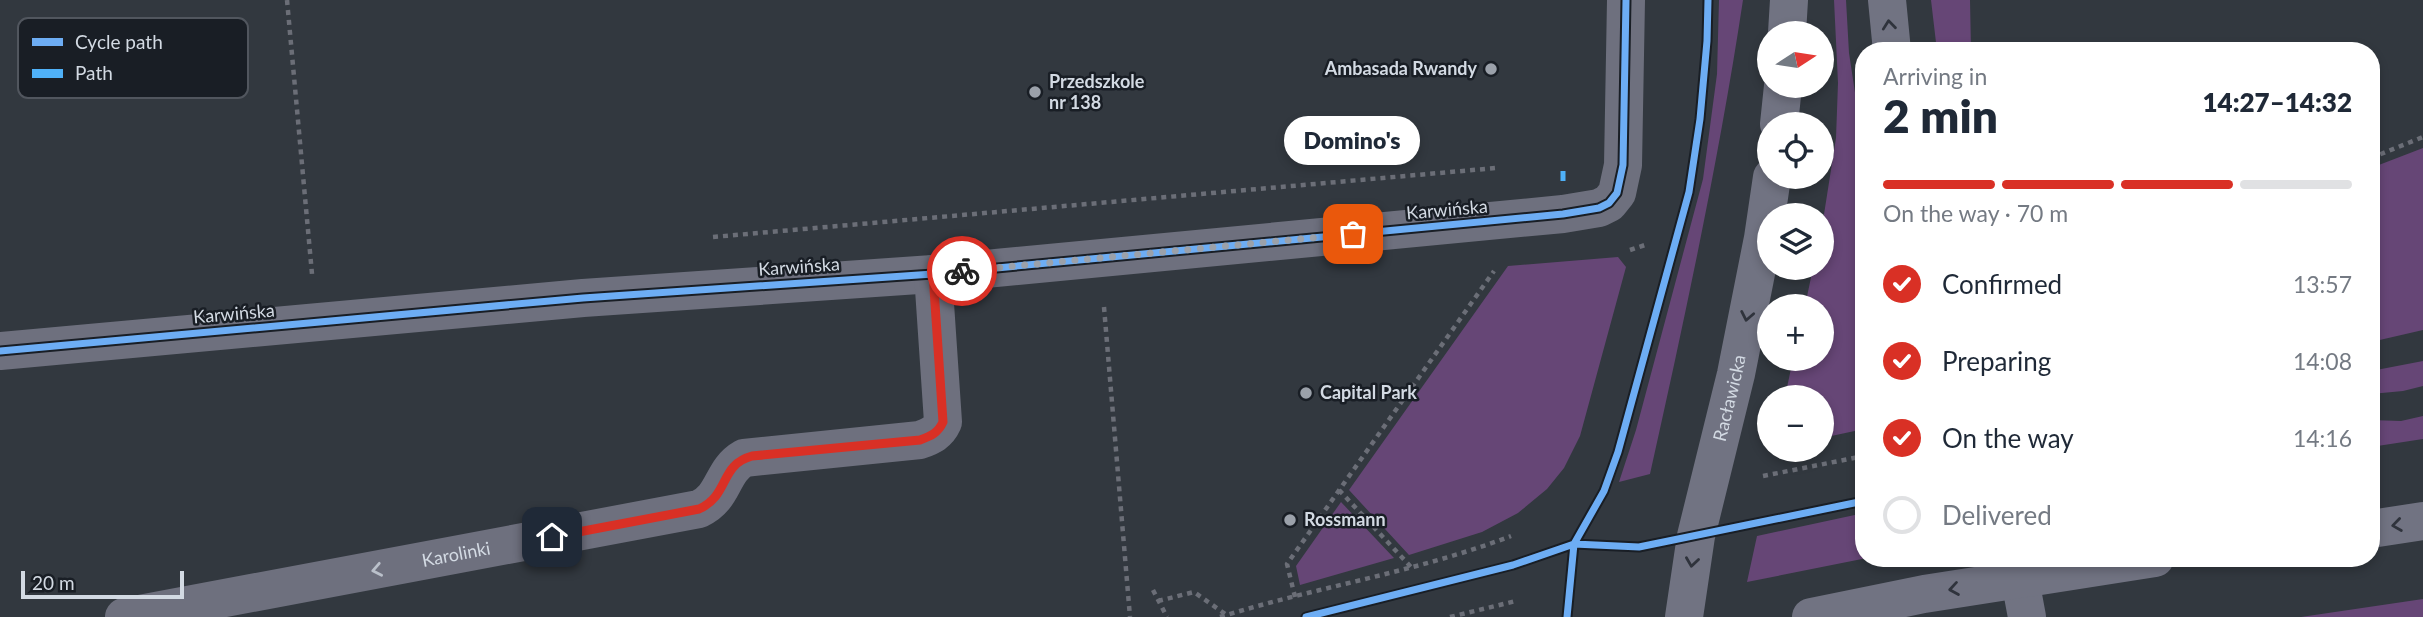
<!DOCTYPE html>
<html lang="en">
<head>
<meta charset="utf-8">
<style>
  :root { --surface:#fff; --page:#f6f6f7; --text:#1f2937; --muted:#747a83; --line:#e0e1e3; --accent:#d93025 }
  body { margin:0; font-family:Lato,sans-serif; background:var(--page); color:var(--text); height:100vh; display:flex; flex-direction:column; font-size:26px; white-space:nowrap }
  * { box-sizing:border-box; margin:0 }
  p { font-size:23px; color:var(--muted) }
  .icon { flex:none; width:38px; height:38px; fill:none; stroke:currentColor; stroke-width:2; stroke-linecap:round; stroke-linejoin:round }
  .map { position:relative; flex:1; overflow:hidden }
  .details { position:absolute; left:1855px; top:42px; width:525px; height:525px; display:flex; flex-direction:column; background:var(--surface); border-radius:28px; box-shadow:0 4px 10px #0003 }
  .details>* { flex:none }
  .needle { width:46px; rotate:78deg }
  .buttons { position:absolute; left:1757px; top:21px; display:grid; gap:14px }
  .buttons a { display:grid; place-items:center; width:77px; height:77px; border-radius:50%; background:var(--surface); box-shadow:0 4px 10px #0003; font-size:35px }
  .scale { position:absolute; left:21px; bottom:18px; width:163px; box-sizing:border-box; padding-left:7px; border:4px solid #d3dae3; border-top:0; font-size:19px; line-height:24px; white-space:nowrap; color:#d3dae3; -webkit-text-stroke:5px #191e25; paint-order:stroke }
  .pin { position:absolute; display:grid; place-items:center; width:60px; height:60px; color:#fff; margin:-30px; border-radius:14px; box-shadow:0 4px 10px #0006 }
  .courier { position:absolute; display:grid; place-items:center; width:70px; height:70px; margin:-35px; border:5px solid #d93025; border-radius:50%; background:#fff; color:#222; box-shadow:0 2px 9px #0007 }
  .bubble { position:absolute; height:49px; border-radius:24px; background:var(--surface); box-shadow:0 4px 10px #0003; font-size:23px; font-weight:800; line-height:49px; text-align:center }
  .headline em { font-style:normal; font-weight:800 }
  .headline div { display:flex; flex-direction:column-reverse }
  .headline { display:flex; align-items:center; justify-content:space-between; height:119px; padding:0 28px }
  h1 { font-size:46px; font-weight:800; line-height:52px }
  .bar { display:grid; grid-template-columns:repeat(4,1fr); gap:10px 7px; align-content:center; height:84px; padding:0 28px }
  .bar i { height:9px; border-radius:5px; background:var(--line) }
  .bar .active { background:var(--accent) }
  .bar p { grid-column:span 4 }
  ol { padding:0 28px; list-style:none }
  li { display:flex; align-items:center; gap:21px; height:77px }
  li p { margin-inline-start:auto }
  li .icon { padding:7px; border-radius:50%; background:var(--accent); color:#fff; stroke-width:4 }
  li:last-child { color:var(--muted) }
  li i { width:38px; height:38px; border:4px solid var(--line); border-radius:50% }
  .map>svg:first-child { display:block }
  .green { fill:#664676 }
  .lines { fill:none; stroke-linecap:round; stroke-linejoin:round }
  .path { stroke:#6b6e77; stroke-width:4.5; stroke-dasharray:5 5; stroke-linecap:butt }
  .street { stroke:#6e707e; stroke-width:38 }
  .secondary { stroke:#717382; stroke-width:38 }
  .quiet { stroke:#4fb1f8; stroke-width:5; stroke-dasharray:10 5; stroke-linecap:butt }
  .cycleway-casing { stroke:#191e25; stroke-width:11 }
  .cycleway { stroke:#6dadf4; stroke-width:7 }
  .oneway { stroke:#2f333c }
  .oneway2 { stroke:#bac0ca }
  .done { stroke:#9ba1aa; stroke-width:7; stroke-dasharray:0 12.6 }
  .route { stroke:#d93025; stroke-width:9 }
  .poi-dot { fill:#9ba1aa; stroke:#191e25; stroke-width:2.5 }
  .labels { text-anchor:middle; stroke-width:5; stroke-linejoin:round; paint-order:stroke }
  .poi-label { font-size:18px; font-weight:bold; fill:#d3dae3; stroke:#191e25; text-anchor:start }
  .street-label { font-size:18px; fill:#d3dae3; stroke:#191e25 }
  .key { fill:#191e25; stroke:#51565e; stroke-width:2 }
  .key-label { font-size:19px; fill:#d3dae3 }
</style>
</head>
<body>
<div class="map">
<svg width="2423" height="617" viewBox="0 0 2423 617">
  <rect width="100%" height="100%" fill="#32383f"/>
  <!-- green -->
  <path class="green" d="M1719,0H1743C1719,159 1685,317 1650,474L1619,482L1636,430L1703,179L1717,74Z
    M1834,0H1846L1849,53L1864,152V429L1822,438V397H1785L1793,359H1822V306H1805L1813,268H1822V227L1836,138L1838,83Z
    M1931,0H1970L1971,51H1937Z
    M2423,148V330L2371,342V168Z
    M1618,257L1626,267L1580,436L1564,468L1547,489L1518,513L1482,532L1409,555L1349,490L1508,266Z
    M2423,361V386L2403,391L2371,394V371Z
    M2423,416V439L2371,447V420L2401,421Z
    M1341,502L1394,558L1300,585L1296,566Z
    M1864,513V558H1867L1747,582L1757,536Z
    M2423,599V617H2301Z"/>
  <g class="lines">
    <!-- path -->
    <path class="path" d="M287,0L312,274
      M2371,158L2423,137
      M713,237L1496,168
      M1630,250L1645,245
      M1104,307L1130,617
      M1763,476L1864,456
      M1339,490L1411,567
      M1153,590L1167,617
      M1295,597L1287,564L1494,271
      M1158,601L1194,592L1228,616
      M1220,617C1316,587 1417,572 1511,536
      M1450,617L1516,601"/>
    <!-- street -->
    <g class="street">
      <path d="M0,351L583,298L933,274L1563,214L1599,208L1609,203L1617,193L1623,165L1626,0"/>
      <path id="s1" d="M124,617L699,509C725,497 721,471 744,458L920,440C931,436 938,433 943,422L933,274"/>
    </g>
    <!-- secondary -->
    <g class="secondary">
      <path d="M1887,0L1892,51"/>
      <path d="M1787,33L1789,0"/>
      <path d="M1779,124L1783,86"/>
      <path d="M2371,529L2423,521"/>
      <path d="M2016,558L2027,617"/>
      <path id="s2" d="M1684,617L1696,536L1736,374L1763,238L1772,177"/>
      <path d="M1811,617L1924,594L2155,558"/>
    </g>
    <!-- quiet -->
    <path class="quiet" d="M1563,171V181"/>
    <!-- cycleway casing -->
    <g class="cycleway-casing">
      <path id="cycleway" d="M0,351L583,298L933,274L1563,214L1599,208L1609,203L1617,193L1623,165L1626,0
        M1306,617L1513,565L1574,544L1639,547L1864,501
        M1567,617L1574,544L1604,491L1618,452L1689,192L1700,119L1707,41L1708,0"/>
    </g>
    <!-- cycleway -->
    <use href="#cycleway" class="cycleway"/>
  </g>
  <!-- one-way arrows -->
  <defs><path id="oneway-chevron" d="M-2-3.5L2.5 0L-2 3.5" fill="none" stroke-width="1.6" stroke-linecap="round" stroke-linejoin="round" transform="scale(1.75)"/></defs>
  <g class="oneway">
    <use href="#oneway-chevron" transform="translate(1889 25) rotate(-96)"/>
    <use href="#oneway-chevron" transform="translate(1747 316) rotate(101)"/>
    <use href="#oneway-chevron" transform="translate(2397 525) rotate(172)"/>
    <use href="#oneway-chevron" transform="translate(1692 562) rotate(98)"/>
    <use href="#oneway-chevron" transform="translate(1954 589) rotate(171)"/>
  </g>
  <use class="oneway2" href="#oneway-chevron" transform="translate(377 570) rotate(169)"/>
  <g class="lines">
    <!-- done -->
    <path class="done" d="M962,271L1353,234"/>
    <!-- route -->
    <path class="route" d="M552,537L699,509C730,495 719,465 752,456L920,440C931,436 938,433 943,422L933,274L962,271"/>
  </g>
  <!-- markers -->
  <g class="poi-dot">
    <circle cx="1491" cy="69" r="7"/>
    <circle cx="1035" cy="92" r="7"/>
    <circle cx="1306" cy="393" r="7"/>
    <circle cx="1290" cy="520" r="7"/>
  </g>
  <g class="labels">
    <!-- poi labels -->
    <g class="poi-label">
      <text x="1477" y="75" text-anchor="end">Ambasada Rwandy</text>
      <text x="1049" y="88">Przedszkole<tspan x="1049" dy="21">nr 138</tspan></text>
      <text x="1320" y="399">Capital Park</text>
      <text x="1304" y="526">Rossmann</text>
    </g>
    <!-- street labels -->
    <g class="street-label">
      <text transform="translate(1447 210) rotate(-5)" y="6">Karwińska</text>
      <text transform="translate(799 267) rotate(-4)" y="6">Karwińska</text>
      <text transform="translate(234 314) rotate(-5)" y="6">Karwińska</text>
      <text dy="6" stroke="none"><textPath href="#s2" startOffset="224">Racławicka</textPath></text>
      <text dy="6" stroke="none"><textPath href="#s1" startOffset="338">Karolinki</textPath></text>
    </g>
  </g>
  <!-- legend -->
  <rect x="18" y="18" width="230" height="80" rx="10" class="key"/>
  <rect x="32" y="38" width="31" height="8" fill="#6dadf4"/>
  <rect x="32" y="69" width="31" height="9" fill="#4fb1f8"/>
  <g class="key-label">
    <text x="75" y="49">Cycle path</text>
    <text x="75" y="80">Path</text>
  </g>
</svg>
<div class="buttons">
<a><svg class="needle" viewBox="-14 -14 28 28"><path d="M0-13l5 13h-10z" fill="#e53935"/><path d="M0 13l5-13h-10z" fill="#747a83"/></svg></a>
<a><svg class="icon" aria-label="locate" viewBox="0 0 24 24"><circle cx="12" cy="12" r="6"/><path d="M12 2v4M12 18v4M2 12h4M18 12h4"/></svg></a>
<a><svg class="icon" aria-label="layers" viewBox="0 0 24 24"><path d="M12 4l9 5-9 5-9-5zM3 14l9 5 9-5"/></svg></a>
<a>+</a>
<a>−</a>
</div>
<div class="scale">20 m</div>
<div class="pin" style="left:1353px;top:234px;background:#ea580c"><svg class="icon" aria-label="bag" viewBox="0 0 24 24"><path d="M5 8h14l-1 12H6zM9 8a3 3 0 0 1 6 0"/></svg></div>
<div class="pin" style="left:552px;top:537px;background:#1f2937"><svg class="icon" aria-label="home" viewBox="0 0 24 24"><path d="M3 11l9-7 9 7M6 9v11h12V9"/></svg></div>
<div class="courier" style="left:962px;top:271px"><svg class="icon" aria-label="bike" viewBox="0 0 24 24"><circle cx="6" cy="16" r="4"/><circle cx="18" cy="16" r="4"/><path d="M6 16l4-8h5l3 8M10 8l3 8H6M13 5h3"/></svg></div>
<div class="bubble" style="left:1284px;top:116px;width:136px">Domino's</div>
<section class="details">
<div class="headline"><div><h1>2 min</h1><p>Arriving in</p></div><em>14:27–14:32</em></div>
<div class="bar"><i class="active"></i><i class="active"></i><i class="active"></i><i></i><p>On the way · 70 m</p></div>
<ol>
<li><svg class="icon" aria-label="check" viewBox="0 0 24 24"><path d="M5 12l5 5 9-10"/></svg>Confirmed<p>13:57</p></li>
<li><svg class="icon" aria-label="check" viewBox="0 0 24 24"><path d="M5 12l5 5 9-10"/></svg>Preparing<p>14:08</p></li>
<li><svg class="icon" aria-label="check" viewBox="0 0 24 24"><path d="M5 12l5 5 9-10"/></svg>On the way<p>14:16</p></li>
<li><i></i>Delivered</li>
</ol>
</section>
</div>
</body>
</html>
